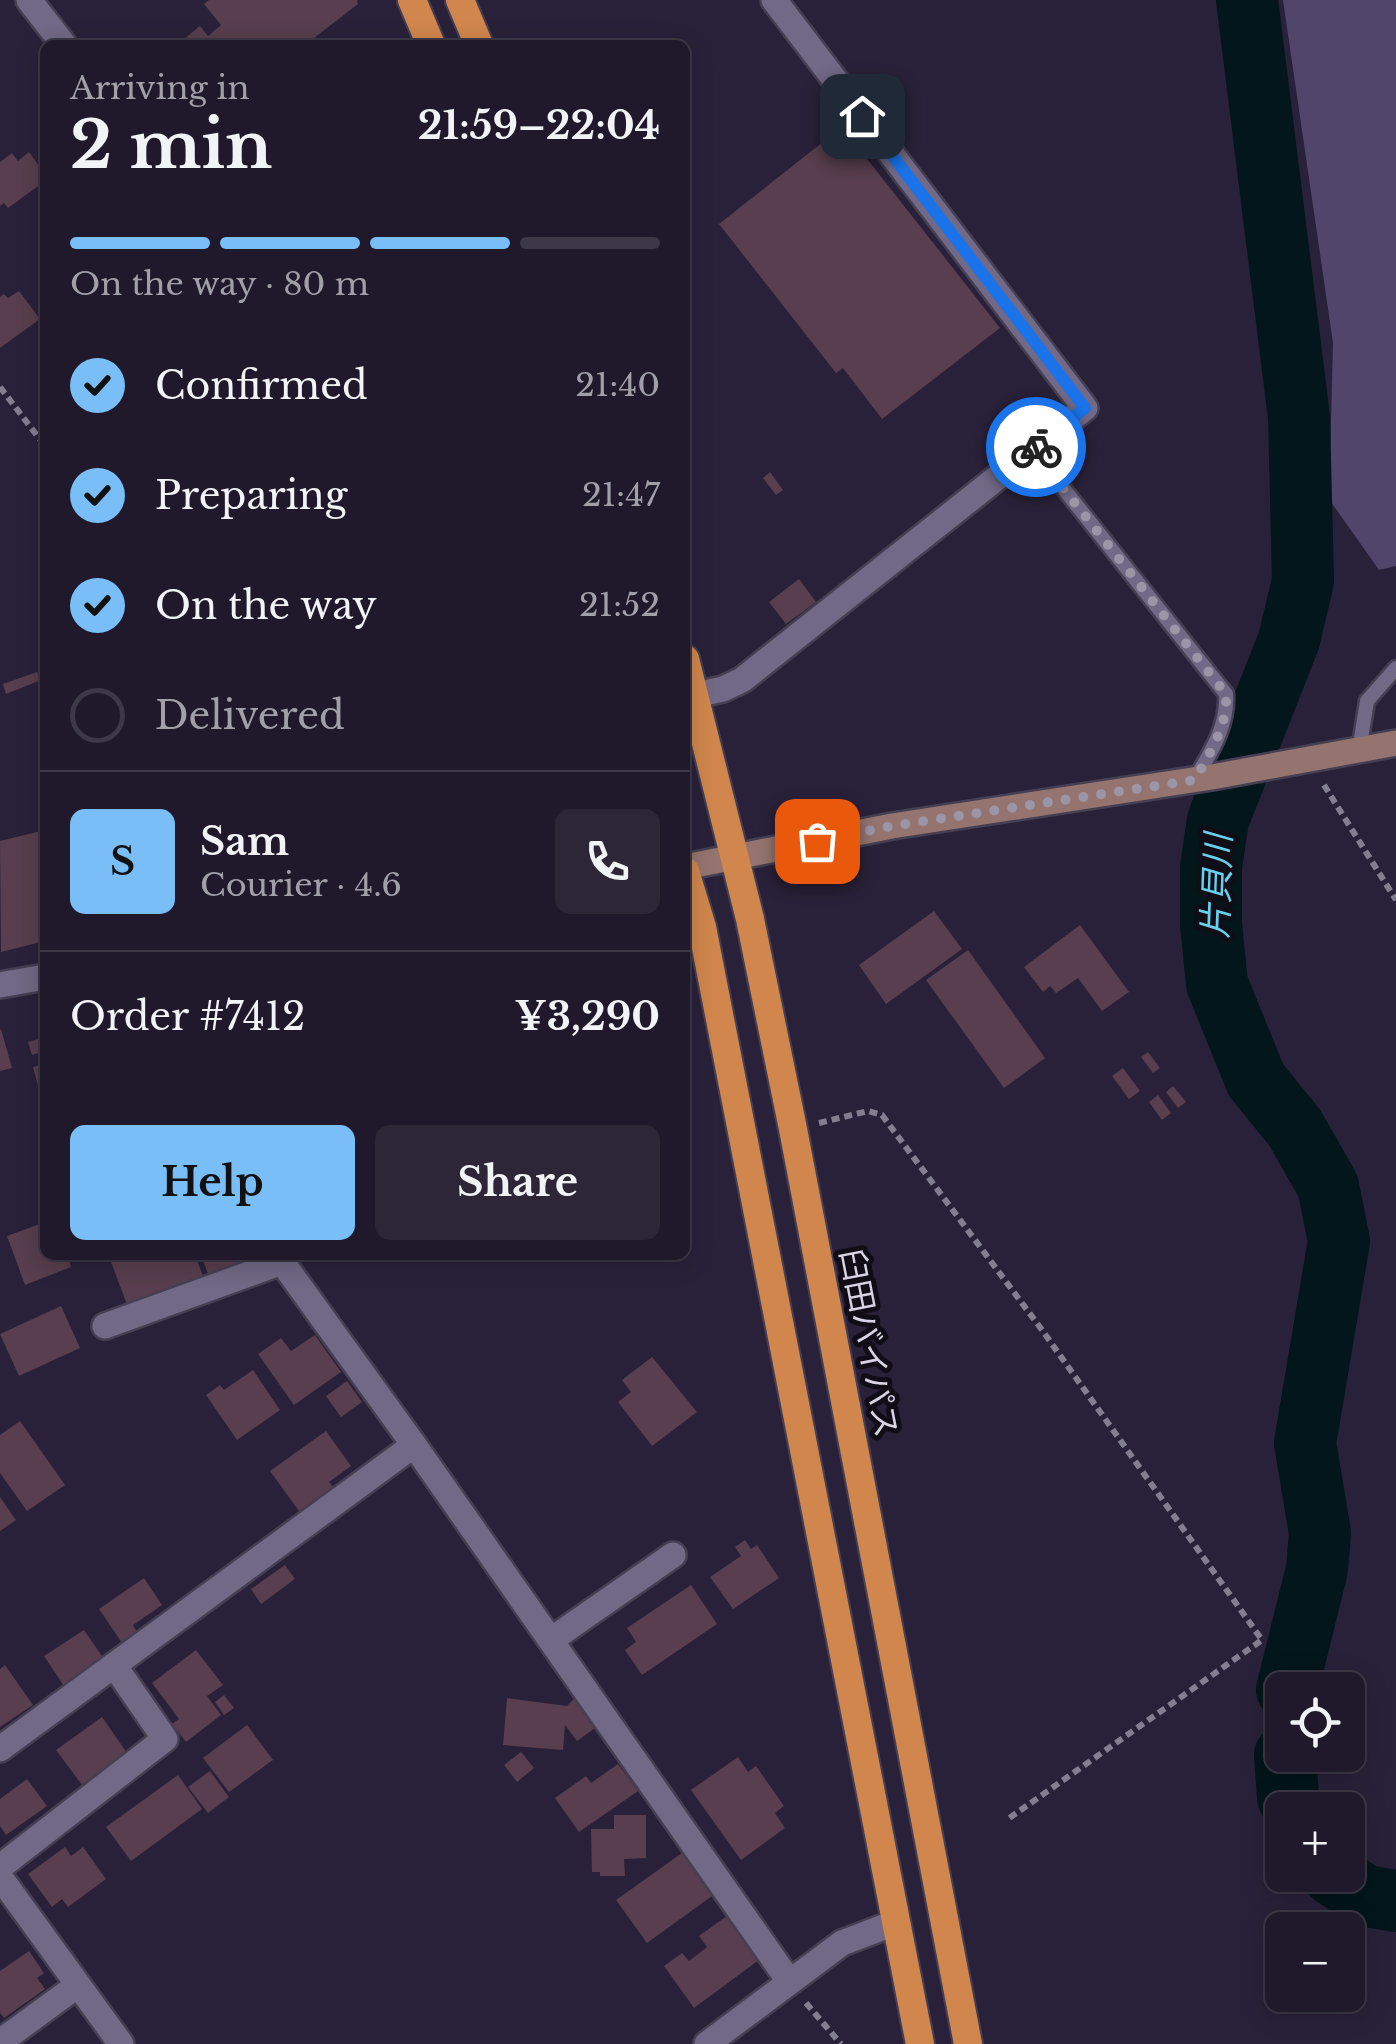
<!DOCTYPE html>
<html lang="en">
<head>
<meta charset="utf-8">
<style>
  :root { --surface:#1f192b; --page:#2c2637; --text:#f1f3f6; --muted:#a1a0a9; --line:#3c3847; --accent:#7abef8 }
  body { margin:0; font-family:"Libre Baskerville","Noto Sans JP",serif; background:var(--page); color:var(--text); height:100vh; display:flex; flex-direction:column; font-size:38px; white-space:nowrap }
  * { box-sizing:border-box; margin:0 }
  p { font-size:32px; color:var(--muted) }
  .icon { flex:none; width:55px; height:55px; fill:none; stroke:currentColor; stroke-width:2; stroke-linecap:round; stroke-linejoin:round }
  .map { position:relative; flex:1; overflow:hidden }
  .sheet { position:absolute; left:40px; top:40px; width:650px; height:1220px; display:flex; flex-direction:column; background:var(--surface); border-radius:15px; box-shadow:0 5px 25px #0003,0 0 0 2px var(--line) }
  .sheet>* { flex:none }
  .buttons { position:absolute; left:1265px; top:1672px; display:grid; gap:20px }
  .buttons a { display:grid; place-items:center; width:100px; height:100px; border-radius:15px; background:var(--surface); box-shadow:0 5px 25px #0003,0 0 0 2px var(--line); font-size:50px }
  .pin { position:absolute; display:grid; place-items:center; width:85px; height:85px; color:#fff; margin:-42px; border-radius:20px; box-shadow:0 5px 15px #0006 }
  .courier { position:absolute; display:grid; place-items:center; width:100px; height:100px; margin:-50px; border:8px solid #1a73e8; border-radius:50%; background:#fff; color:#222; box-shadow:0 2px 12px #0007 }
  .headline em { font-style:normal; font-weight:700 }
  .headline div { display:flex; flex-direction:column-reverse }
  .headline { display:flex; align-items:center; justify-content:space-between; height:170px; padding:0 30px }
  h1 { font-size:65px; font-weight:700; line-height:75px }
  .bar { display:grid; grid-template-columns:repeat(4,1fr); gap:15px 10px; align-content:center; height:120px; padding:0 30px }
  .bar i { height:12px; border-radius:8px; background:var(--line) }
  .bar .on { background:var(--accent) }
  .bar p { grid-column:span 4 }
  .line { display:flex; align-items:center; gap:25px; padding:0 30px; border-top:2px solid var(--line) }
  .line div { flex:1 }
  .round { display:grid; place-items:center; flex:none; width:105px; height:105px; border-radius:15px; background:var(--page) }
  ol { padding:0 30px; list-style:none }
  li { display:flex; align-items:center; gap:30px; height:110px }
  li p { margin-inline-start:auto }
  li .icon { padding:10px; border-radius:50%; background:var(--accent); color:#111; stroke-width:4 }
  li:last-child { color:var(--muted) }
  li i { width:55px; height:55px; border:5px solid var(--line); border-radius:50% }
  .action { display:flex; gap:20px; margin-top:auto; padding:20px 30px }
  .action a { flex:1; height:115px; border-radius:15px; background:var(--accent); color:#111; font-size:40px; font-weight:700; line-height:115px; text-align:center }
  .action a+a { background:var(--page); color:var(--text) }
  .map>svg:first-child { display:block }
  .green { fill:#51456b }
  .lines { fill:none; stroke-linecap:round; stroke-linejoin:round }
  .river { stroke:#02161b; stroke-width:62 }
  .building { fill:#583e4e }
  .service-casing { stroke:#453f53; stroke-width:19 }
  .minor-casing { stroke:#453f53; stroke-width:30 }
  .secondary-casing { stroke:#453f53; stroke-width:30 }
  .trunk-casing { stroke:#453f53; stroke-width:32 }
  .path { stroke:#847e92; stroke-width:6; stroke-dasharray:8 5; stroke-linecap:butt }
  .service { stroke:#716985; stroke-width:14 }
  .minor { stroke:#716985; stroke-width:25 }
  .secondary { stroke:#95746f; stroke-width:25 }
  .trunk { stroke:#d0864c; stroke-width:28 }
  .done { stroke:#9b95a8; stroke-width:10; stroke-dasharray:0 18 }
  .route { stroke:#1a73e8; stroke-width:12 }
  .labels { text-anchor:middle; stroke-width:10; stroke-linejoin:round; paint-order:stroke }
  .street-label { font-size:32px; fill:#d8d4e4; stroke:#100d17 }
  .water-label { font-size:35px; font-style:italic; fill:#67d0ed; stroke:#100d17 }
</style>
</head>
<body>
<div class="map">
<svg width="1396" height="2044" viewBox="0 0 1396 2044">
  <rect width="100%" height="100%" fill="#292139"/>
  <!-- green -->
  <path class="green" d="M1283,0H1396V566L1379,570L1329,499L1333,343Z"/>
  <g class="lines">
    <!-- river -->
    <path class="river" d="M1247,0L1299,417L1303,581L1289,640L1218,820L1211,867V924L1217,984L1256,1080L1295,1128L1328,1186L1339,1241L1305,1443L1320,1533L1317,1569L1287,1690
      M1285,1755L1288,1798L1294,1810
      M1333,1875L1365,1896L1396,1901"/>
  </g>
  <!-- building -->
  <path class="building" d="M209,0H357L358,4L305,45H177L200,26L208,36L221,25L204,4Z
    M842,127L1000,328L882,419L843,368L836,373L719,224Z
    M29,152L45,174V181L8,208L4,203L0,206V162L12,153L18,161Z
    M19,291L40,319L0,348V297L4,294L8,298Z
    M770,472L783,490L776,495L763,478Z
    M799,579L816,602L786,624L769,602Z
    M37,672L41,680L6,694L3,684Z
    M45,830V941L1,952L0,841Z
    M934,911L962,949L886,1004L859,965Z
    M1080,925L1129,992L1102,1011L1078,978L1056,993L1050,986L1043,992L1024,967Z
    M968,950L1045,1058L1004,1088L926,980Z
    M1,1029L12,1068L0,1071V1030Z
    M45,1037V1051L32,1055L28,1042Z
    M1148,1052L1160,1068L1153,1073L1141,1057Z
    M44,1064L45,1084L38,1086L33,1067Z
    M1123,1068L1140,1091L1129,1099L1112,1076Z
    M1173,1086L1186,1102L1178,1108L1166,1092Z
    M1158,1095L1171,1113L1162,1120L1149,1102Z
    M45,1222V1255H67L71,1267L25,1285L7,1236Z
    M129,1255H195L205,1281L129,1310L111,1262Z
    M201,1255H238L240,1262L208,1274Z
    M61,1306L80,1348L19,1376L0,1334Z
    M315,1335L341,1372L294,1405L258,1354L281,1338L291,1351Z
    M652,1357L697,1412L652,1446L618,1402L631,1392L622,1380Z
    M253,1370L280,1410L237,1440L206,1395L220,1385L224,1390Z
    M347,1381L362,1402L341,1417L326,1396Z
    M20,1421L65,1485L27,1511L0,1473V1435Z
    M326,1431L351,1466L329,1482L333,1487L299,1511L270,1471Z
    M0,1497L16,1520L0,1531Z
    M745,1540L751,1549L757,1545L779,1578L733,1609L710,1577L741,1556L735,1547Z
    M285,1565L295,1579L261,1604L251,1589Z
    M144,1578L162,1605L133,1625L137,1632L122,1643L99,1609Z
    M691,1585L717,1624L642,1675L625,1650L636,1642L627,1628Z
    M84,1630L104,1659L64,1686L44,1656Z
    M196,1650L223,1685L207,1696L221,1715L186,1742L172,1724L179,1719L152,1683Z
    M5,1665L33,1705L0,1727V1669Z
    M580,1692L602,1723L577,1741L565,1725L563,1750L503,1745L507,1698L567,1706Z
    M224,1695L234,1708L224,1715L215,1702Z
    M102,1717L127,1753L82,1785L56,1750Z
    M247,1725L273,1760L229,1792L203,1758Z
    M521,1752L534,1768L517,1782L504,1765Z
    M738,1757L748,1772L756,1766L784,1806L775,1813L785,1828L741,1860L691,1790Z
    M618,1764L638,1791L579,1832L555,1798L586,1776L591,1783Z
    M210,1771L229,1797L208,1813L188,1787Z
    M178,1775L202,1809L131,1861L106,1827Z
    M27,1779L47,1806L6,1835L0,1826V1799Z
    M614,1815H646V1858L624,1859L625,1876H600V1872H592L591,1829H614Z
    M65,1847L71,1856L83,1847L106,1879L68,1907L62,1899L52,1907L28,1874Z
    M682,1853L712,1896L647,1943L616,1900Z
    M731,1913L763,1957L694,2008L664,1966L682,1953L689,1961L707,1947L699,1936Z
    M29,1951L44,1973L37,1978L45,1989L4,2018L0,2013V1971Z"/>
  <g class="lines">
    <!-- service casing -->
    <g class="service-casing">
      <path id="service" d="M1033,450L1226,694C1228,726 1211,752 1195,779
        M1359,751L1367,701L1396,668"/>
    </g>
    <!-- minor casing -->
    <g class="minor-casing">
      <path id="minor" d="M29,0L64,45
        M695,695L723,689L742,680L1085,408L774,0
        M0,985L45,977
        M277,1255L414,1445L789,1981
        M105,1326L282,1262
        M551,1640L673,1555
        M0,1749L414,1445
        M0,1867L165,1739L114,1665
        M0,1877L121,2044
        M0,2042L78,1985
        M707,2044L842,1943L897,1922"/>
    </g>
    <!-- secondary casing -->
    <g class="secondary-casing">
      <path id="secondary" d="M685,867L892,826L1212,777L1396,743"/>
    </g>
    <!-- trunk casing -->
    <g class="trunk-casing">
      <path id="trunk" d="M412,0L431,45
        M460,0L479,45
        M685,659L750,919L793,1129L968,2044
        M685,871L702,927L920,2044"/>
    </g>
    <!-- path -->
    <path class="path" d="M0,387L45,446
      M1324,785L1396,900
      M819,1123L868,1111L882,1115L1042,1330L1262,1640L1008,1819
      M806,2003L841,2044"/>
    <!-- service -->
    <use href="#service" class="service"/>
    <!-- minor -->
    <use href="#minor" class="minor"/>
    <!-- secondary -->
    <use href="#secondary" class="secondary"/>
    <!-- trunk -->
    <use href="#trunk" class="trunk"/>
  </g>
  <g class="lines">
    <!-- done -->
    <path class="done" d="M817,841L892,826L1195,780C1210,752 1228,726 1226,694L1033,450L1036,447"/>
    <!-- route -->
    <path class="route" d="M862,116L1085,408L1036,447"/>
  </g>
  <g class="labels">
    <!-- street labels -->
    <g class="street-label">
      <text transform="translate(869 1343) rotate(79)" y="11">臼田バイパス</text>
    </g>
    <!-- water labels -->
    <g class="water-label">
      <text transform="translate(1217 886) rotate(-88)" y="12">片貝川</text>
    </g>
  </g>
</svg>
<div class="buttons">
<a><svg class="icon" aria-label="locate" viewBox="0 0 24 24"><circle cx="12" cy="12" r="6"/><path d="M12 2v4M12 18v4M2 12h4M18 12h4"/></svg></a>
<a>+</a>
<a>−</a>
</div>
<div class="pin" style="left:817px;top:841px;background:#ea580c"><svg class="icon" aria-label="bag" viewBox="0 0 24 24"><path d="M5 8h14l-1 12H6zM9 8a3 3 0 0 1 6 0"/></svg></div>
<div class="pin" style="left:862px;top:116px;background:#1f2937"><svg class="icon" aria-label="home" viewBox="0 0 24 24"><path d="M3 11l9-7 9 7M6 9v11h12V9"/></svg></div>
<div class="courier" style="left:1036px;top:447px"><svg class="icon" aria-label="bike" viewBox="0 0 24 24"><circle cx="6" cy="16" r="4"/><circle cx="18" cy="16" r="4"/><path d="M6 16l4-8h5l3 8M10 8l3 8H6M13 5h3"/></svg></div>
<section class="sheet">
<div class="headline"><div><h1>2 min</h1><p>Arriving in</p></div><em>21:59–22:04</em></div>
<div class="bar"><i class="on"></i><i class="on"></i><i class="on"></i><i></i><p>On the way · 80 m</p></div>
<ol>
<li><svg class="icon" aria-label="check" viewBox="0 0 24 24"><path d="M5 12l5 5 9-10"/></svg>Confirmed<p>21:40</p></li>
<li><svg class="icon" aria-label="check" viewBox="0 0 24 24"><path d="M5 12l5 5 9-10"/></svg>Preparing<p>21:47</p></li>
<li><svg class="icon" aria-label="check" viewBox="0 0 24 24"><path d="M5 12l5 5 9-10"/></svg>On the way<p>21:52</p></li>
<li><i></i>Delivered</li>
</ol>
<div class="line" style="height:180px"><b class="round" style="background:var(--accent);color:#111">S</b><div><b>Sam</b><p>Courier · 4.6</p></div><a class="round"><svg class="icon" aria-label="phone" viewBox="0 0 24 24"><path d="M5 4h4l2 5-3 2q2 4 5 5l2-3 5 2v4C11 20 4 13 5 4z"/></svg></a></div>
<div class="line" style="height:130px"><div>Order #7412</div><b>¥3,290</b></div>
<div class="action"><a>Help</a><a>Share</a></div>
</section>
</div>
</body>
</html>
